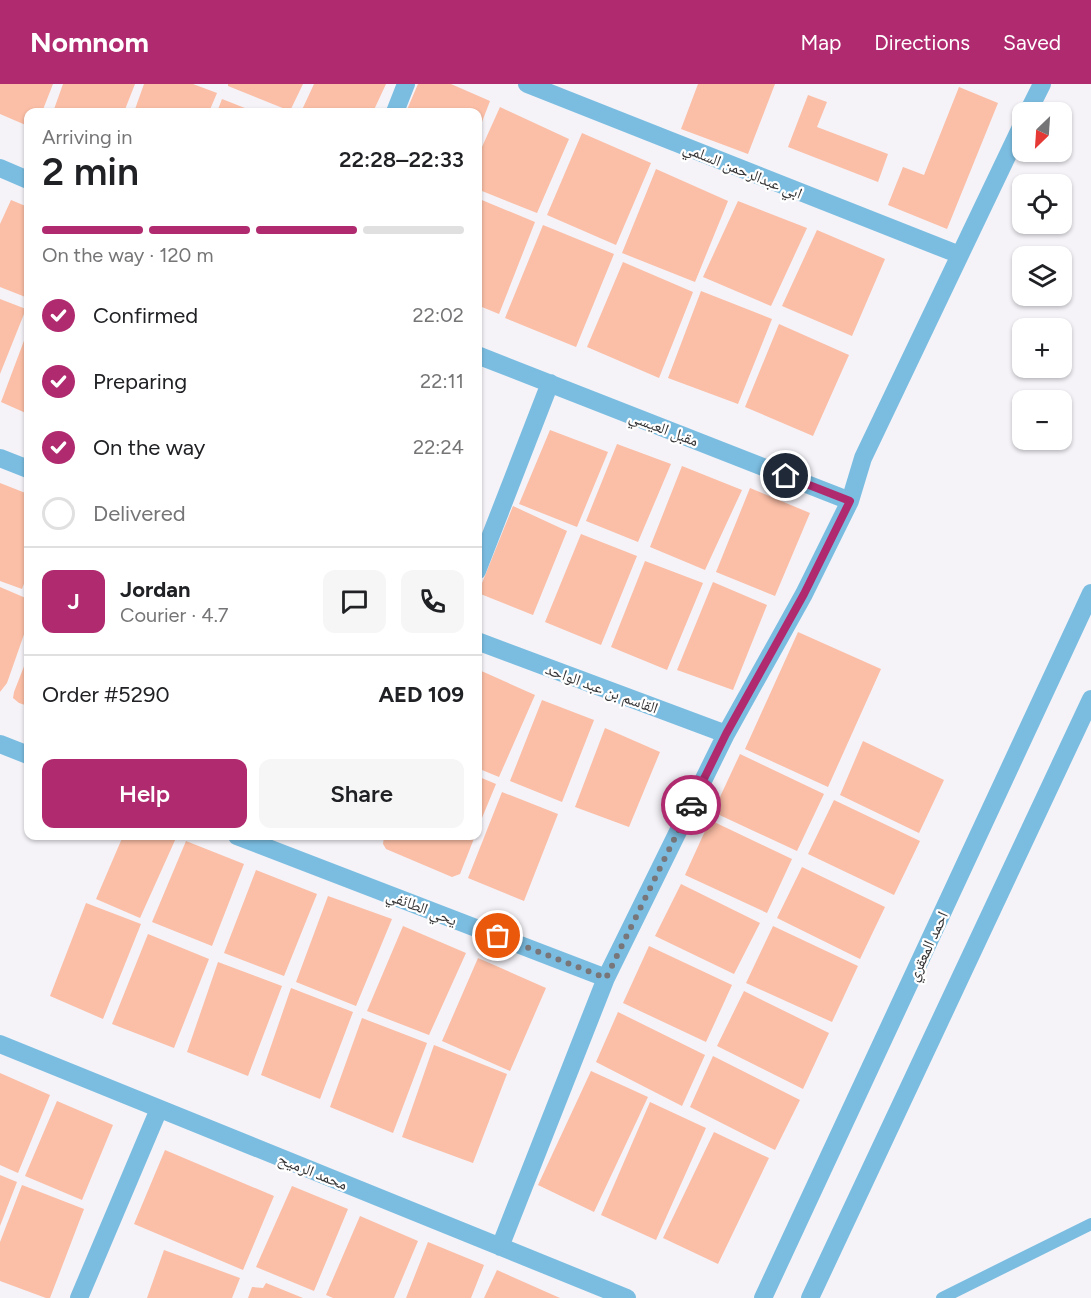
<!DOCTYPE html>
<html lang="en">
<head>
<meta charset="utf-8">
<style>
  :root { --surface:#fff; --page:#f6f6f6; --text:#202124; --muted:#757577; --line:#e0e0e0; --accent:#b02a6f }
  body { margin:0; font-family:Figtree,"Noto Naskh Arabic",sans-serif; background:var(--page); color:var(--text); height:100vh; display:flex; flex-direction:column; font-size:22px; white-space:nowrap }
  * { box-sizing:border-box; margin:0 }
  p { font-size:20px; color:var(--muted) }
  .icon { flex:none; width:33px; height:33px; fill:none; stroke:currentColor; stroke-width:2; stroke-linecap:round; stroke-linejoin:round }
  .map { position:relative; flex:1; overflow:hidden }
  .panel { position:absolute; left:24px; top:24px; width:458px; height:732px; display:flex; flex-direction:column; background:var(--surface); border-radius:12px; box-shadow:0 2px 4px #0004 }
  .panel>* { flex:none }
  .needle { width:39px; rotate:205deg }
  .fabs { position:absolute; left:1012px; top:18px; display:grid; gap:12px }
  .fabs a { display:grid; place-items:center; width:60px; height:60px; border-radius:12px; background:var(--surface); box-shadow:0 2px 4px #0004; font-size:30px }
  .pin { position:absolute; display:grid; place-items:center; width:51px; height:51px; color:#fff; margin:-26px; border:3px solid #fff; border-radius:50%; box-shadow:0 2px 6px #0007 }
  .courier { position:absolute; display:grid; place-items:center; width:60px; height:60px; margin:-30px; border:4px solid #b02a6f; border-radius:50%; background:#fff; color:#222; box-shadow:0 2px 8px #0007 }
  .head em { font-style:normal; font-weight:600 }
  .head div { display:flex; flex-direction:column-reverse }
  .head { display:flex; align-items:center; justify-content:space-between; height:102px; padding:0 18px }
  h1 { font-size:39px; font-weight:600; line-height:45px }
  .bar { display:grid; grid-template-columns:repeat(4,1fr); gap:9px 6px; align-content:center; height:72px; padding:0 18px }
  .bar i { height:8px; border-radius:4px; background:var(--line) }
  .bar .active { background:var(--accent) }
  .bar p { grid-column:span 4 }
  .line { display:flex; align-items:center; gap:15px; padding:0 18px; border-top:2px solid var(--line) }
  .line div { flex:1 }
  .round { display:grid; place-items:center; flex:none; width:63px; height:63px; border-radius:12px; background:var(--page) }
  ol { padding:0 18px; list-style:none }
  li { display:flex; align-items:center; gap:18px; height:66px }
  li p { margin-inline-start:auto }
  li .icon { padding:6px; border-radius:50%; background:var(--accent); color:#fff; stroke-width:4 }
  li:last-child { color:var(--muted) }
  li i { width:33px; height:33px; border:3px solid var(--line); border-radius:50% }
  .cta { display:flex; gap:12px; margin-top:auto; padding:12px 18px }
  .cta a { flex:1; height:69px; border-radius:12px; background:var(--accent); color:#fff; font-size:24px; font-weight:600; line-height:69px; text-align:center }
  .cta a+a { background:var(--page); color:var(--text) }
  header { display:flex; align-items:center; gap:36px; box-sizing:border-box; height:84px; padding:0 30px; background:var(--accent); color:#fff }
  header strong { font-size:28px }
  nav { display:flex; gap:33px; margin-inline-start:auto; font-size:21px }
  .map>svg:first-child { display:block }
  .building { fill:#fbbea6 }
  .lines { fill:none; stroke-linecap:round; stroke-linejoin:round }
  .service { stroke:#7bbde1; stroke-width:12 }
  .minor { stroke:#7bbde1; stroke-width:18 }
  .done { stroke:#787679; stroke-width:6; stroke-dasharray:0 10.8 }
  .route { stroke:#b02a6f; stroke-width:8 }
  .labels { text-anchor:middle; stroke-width:4.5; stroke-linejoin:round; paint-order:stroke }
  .street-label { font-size:16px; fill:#343335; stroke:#fff }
</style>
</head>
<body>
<header>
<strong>Nomnom</strong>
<nav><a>Map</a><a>Directions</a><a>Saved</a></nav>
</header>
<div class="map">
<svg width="1091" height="1214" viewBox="0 0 1091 1214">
  <rect width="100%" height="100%" fill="#f5f3f8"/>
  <!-- building -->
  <path class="building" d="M0,0H53L42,28H28V42L0,30Z
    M63,0H135L124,28H53Z
    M144,0H193L217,9L209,28H134Z
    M228,0H303L290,27L228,2Z
    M314,0H386L373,28H301Z
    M418,0H451L490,17L477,51V28H406Z
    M698,0H775L748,70L681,45Z
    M959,3L998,19L947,145L888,121L903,83L924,91Z
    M808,11L827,18L817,43L888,70L878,98L788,63Z
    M222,15L255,28H217Z
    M500,23L569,55L537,129L477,105V74Z
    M582,49L651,79L616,161L547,131Z
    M656,85L728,117L695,198L622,169Z
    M477,114L535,138L499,230L477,221Z
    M11,116L28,123V214L0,203V140Z
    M738,117L807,144L771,222L703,193Z
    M543,141L614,170L576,263L505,234Z
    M817,146L885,175L852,252L782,222Z
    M623,178L693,208L659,294L587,263Z
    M701,207L772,235L738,320L668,294Z
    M0,215L26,225L0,290Z
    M779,240L849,271L813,352L745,323Z
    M28,246V330L1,318Z
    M550,346L608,368L577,443L519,420Z
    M617,360L671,380L638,458L586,437Z
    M682,382L742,406L705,486L650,463Z
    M0,399L28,410V489L22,505L0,497Z
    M750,404L810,429L775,512L716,488Z
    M513,422L567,447L533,531L478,509Z
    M581,450L637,472L601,561L545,538Z
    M645,477L703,499L667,586L611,563Z
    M713,498L767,521L733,606L677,586Z
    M0,503L28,515V539L7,599L0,608Z
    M798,548L881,585L828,703L745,665Z
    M28,572V622L19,619L13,614L14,608Z
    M477,585L535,611L499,693L477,684Z
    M542,616L594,636L562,718L510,697Z
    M605,644L660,668L629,743L575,723Z
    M863,657L944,696L919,749L840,711Z
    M740,670L824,710L797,767L713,728Z
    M477,692L496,700L477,746Z
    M502,708L558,730L524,817L468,794Z
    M834,716L920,757L894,811L808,770Z
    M710,736L792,775L767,829L685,791Z
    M123,752H171L176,754L140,834L96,815Z
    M384,752H475L460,790L452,793L386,765L383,760Z
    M186,757L244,780L212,862L152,838Z
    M802,783L885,823L860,875L777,834Z
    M256,786L317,810L284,892L224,869Z
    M681,800L760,839L734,890L655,852Z
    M328,812L392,835L356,922L296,898Z
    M86,819L141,840L103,935L50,912Z
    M403,842L466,869L429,951L367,927Z
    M773,842L858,882L832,938L746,899Z
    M148,850L209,875L174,964L112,940Z
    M649,862L732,901L706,958L623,919Z
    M478,874L546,904L510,987L442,957Z
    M218,878L282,902L248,992L187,968Z
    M291,904L353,928L320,1015L261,991Z
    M744,907L829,949L803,1005L717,962Z
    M618,928L705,971L682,1022L596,978Z
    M362,934L427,959L393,1049L330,1023Z
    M434,961L507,990L473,1079L402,1053Z
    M713,972L800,1016L775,1066L690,1023Z
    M591,987L648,1013L594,1128L538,1101Z
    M0,989L50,1011L18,1089L0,1081Z
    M57,1017L113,1041L82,1116L25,1092Z
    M650,1018L706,1044L656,1156L601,1131Z
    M714,1048L769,1074L718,1180L663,1154Z
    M165,1066L274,1112L243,1186L134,1140Z
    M0,1091L17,1098L0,1142Z
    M22,1101L84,1125L50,1214H46L0,1197V1158Z
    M292,1102L348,1125L314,1207L256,1183Z
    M360,1132L418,1157L394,1214H333L326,1211Z
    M428,1158L484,1181L471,1214H406Z
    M164,1166L240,1194L232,1214H147Z
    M497,1186L560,1214H484Z
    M266,1199L303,1214H248L252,1203L263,1204Z"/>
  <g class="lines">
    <!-- service -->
    <path class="service" d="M942,1214L1091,1140"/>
    <!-- minor -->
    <path class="minor" d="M527,0L960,171
      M395,28L406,0
      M1028,28L1042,0
      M0,84L28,96
      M477,271L850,417
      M0,374L28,385
      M477,487L550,299
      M477,557L726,650
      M0,660L28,671
      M237,752L606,894
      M0,960L627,1214
      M500,1163L606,894L726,650L804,510L850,417L863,374L1023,39
      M79,1214L159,1025
      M763,1214L1091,509
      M810,1214L1091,615"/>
  </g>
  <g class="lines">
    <!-- done -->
    <path class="done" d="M498,852L606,894L691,721"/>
    <!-- route -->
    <path class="route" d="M691,721L726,650L804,510L850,417L786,392"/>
  </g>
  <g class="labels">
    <!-- street labels -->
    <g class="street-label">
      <text transform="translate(743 86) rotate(22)" y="6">ابي عبدالرحمن السلمي</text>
      <text transform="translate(664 344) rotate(21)" y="6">مقبل العيسي</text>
      <text transform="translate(602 604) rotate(20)" y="6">القاسم بن عبد الواحد</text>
      <text transform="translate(422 823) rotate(21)" y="6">يحي الطائفي</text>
      <text transform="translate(927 862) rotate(-65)" y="6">احمد المعقري</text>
      <text transform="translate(313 1087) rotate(22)" y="6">محمد الرميح</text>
    </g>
  </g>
</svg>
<div class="fabs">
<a><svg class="needle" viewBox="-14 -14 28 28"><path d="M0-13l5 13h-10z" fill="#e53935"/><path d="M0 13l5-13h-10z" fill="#757577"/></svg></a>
<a><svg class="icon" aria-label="locate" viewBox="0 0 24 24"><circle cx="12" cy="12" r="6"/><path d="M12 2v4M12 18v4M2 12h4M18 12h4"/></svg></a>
<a><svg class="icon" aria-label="layers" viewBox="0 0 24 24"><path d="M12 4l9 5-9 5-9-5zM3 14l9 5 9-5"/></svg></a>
<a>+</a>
<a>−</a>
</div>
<div class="pin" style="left:498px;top:852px;background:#ea580c"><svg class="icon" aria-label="bag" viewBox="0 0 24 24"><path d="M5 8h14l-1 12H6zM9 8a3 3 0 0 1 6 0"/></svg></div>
<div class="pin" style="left:786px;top:392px;background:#1f2937"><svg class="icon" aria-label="home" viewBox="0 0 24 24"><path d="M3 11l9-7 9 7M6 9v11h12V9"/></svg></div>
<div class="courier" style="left:691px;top:721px"><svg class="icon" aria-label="car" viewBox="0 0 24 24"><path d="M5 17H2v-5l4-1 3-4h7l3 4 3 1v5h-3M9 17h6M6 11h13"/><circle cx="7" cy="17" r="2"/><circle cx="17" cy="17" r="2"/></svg></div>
<section class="panel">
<div class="head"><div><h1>2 min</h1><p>Arriving in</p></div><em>22:28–22:33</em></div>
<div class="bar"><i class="active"></i><i class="active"></i><i class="active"></i><i></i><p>On the way · 120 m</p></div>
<ol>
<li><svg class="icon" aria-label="check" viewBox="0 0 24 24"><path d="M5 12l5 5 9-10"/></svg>Confirmed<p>22:02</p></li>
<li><svg class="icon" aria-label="check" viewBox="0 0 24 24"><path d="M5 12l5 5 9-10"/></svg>Preparing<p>22:11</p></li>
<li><svg class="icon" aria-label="check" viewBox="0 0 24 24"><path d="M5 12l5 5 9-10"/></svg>On the way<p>22:24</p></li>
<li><i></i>Delivered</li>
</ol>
<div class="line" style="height:108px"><b class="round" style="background:var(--accent);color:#fff">J</b><div><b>Jordan</b><p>Courier · 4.7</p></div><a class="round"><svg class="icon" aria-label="chat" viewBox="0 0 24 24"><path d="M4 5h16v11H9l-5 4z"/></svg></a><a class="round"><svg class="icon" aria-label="phone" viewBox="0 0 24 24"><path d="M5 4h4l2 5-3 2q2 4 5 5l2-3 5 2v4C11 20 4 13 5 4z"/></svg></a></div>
<div class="line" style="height:78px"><div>Order #5290</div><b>AED 109</b></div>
<div class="cta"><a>Help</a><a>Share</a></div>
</section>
</div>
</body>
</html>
